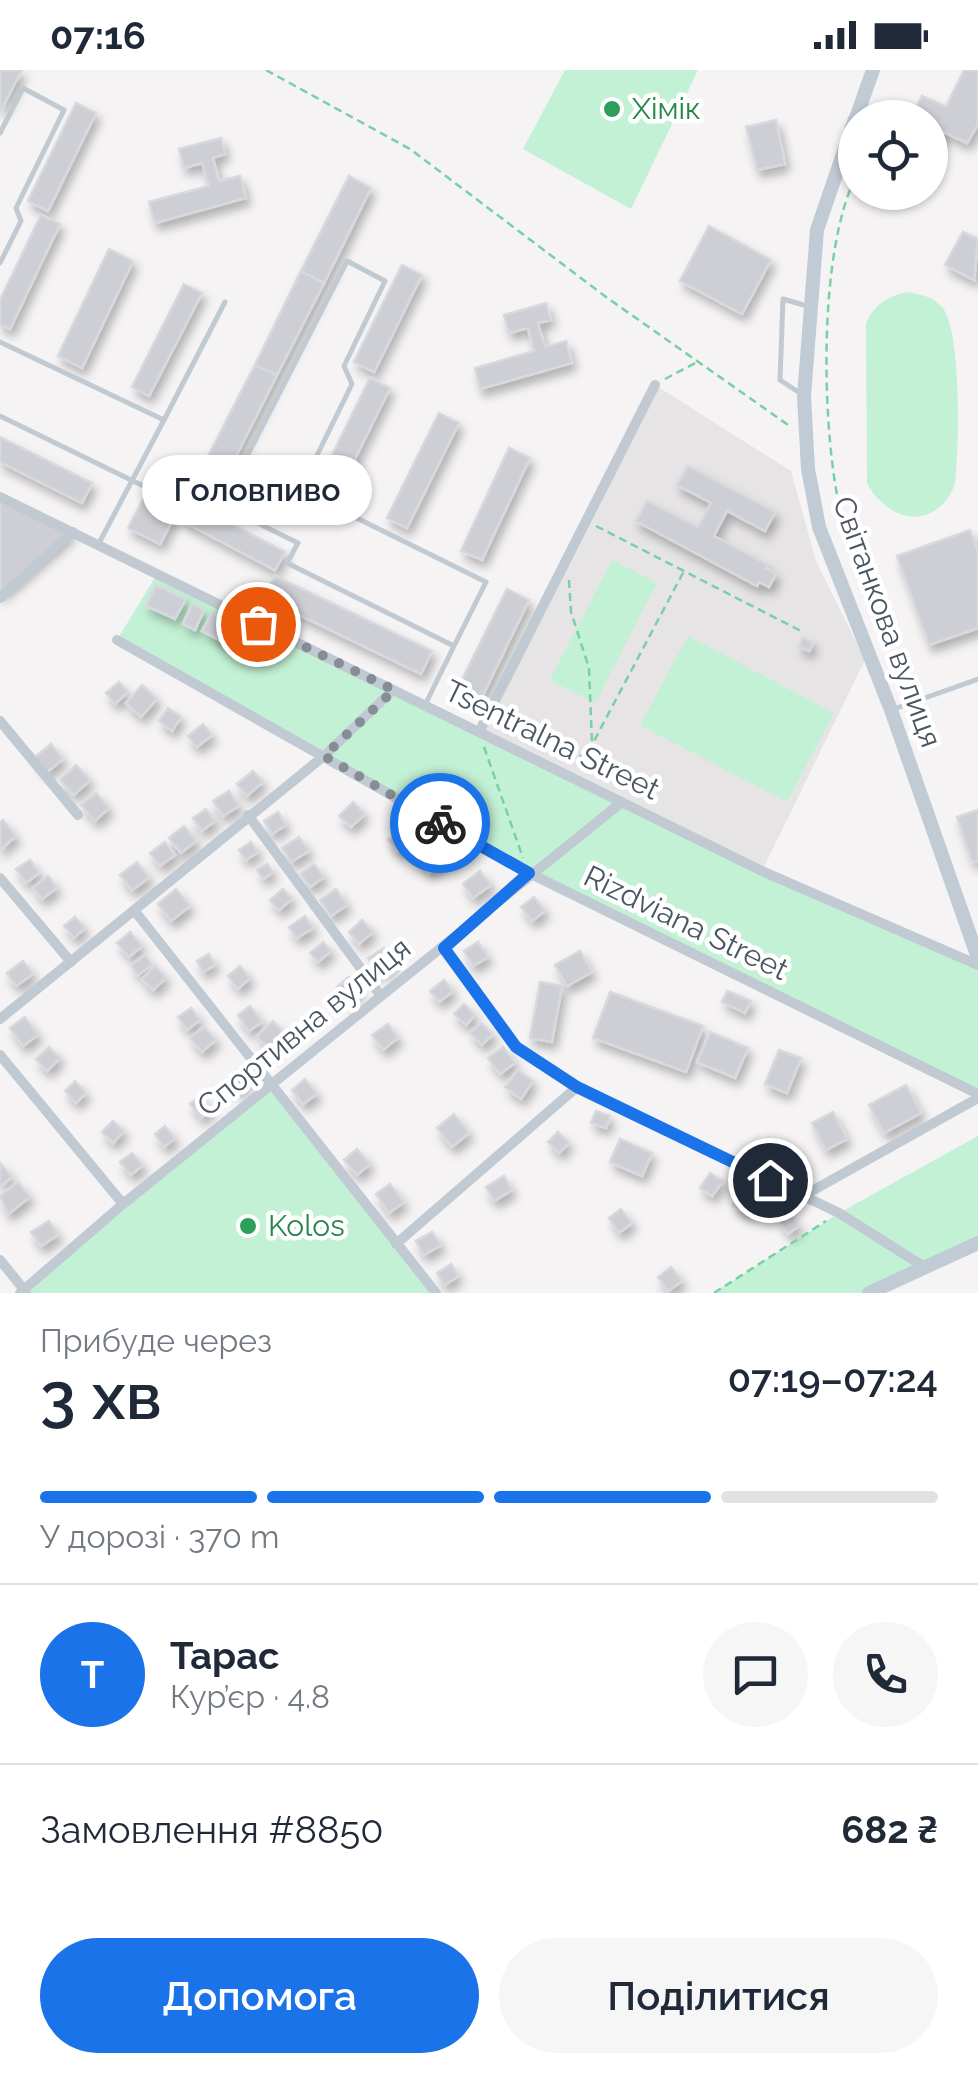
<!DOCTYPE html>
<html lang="uk">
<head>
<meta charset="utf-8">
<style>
  :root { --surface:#fff; --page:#f6f6f7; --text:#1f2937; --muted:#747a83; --line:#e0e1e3; --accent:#1a73e8 }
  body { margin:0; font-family:Raleway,sans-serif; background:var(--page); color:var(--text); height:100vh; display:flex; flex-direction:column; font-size:38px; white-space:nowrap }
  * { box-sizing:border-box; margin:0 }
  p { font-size:32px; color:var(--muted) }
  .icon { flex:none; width:55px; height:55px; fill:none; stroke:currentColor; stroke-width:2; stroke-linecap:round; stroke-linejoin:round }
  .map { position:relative; height:1223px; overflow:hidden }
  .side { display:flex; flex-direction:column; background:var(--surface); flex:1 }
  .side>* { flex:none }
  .tools { position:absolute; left:838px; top:30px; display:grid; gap:20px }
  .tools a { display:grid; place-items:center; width:110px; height:110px; border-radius:50%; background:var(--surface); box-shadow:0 2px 8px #0004; font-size:50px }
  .pin { position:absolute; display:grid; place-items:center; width:85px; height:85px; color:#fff; margin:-42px; border:5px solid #fff; border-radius:50%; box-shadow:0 2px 10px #0007 }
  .courier { position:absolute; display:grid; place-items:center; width:100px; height:100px; margin:-50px; border:8px solid #1a73e8; border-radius:50%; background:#fff; color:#222; box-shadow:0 2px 12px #0007 }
  .bubble { position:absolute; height:70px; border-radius:35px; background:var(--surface); box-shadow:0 2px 8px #0004; font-size:32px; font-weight:600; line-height:70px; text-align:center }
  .head em { font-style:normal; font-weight:600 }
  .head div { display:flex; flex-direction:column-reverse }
  .head { display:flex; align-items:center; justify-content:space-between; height:170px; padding:0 40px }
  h1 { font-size:65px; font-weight:600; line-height:75px }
  .bar { display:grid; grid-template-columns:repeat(4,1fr); gap:15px 10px; align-content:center; height:120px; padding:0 40px }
  .bar i { height:12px; border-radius:8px; background:var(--line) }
  .bar .current { background:var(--accent) }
  .bar p { grid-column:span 4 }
  .line { display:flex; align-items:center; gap:25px; padding:0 40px; border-top:2px solid var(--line) }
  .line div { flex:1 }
  .round { display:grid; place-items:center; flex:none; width:105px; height:105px; border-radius:52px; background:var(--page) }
  .action { display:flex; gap:20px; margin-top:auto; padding:20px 40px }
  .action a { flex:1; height:115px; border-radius:60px; background:var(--accent); color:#fff; font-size:40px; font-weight:600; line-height:115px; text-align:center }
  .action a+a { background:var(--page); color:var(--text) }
  .status { display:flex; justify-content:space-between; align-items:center; height:70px; padding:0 50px; background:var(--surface); direction:ltr }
  .status svg { height:28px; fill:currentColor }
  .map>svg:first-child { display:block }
  .education { fill:#e6e4e5 }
  .green { fill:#c3f1d5 }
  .building { fill:#cdcfd5; stroke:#d7d9de; stroke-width:2.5; filter:url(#shadow) }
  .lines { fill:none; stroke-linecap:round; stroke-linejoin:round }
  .path { stroke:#7ad0a6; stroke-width:2.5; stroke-dasharray:8 5; stroke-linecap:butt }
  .lane { stroke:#c1cad2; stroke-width:5 }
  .street { stroke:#c1cad2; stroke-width:10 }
  .secondary { stroke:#c1cbd6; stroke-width:14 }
  .done { stroke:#868d94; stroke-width:10; stroke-dasharray:0 18 }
  .route { stroke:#1a73e8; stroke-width:12 }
  .leisure-dot { fill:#2e9e5b; stroke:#fff; stroke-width:4 }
  .labels { text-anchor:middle; stroke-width:9; stroke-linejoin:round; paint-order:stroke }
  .leisure-label { font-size:30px; fill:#27864d; stroke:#fff; text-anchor:start }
  .street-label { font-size:30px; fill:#4a5661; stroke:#fff }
</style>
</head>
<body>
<div class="status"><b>07:16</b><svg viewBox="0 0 49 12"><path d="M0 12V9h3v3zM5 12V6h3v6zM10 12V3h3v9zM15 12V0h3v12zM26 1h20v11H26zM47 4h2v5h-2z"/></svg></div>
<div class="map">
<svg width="978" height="1223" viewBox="0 0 978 1223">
  <defs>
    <filter id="shadow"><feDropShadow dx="4" dy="7" stdDeviation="5" flood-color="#0004"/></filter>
  </defs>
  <rect width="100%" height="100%" fill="#f5f3f3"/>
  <!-- education -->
  <path class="education" d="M655,315L791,401L816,491L865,590L762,801L479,662Z"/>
  <!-- green -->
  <path class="green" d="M565,0H698L631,139L523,79Z
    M907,222C920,224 932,226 942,237C962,260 959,380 955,414C936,462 888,453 867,413L866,254C874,234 887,227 907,222Z
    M612,490L657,513L595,633L550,610Z
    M157,504L762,801L978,896V1024L529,803L117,570Z
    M688,566L834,643L787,732L640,655Z
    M272,1016L436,1223H27L123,1134Z
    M978,1066V1173L869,1223H714L839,1143Z"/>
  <!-- building -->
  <path class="building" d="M0,0H22L0,42Z
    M964,0H978V54L967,73L944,62L930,91V48H911L922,26L946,37Z
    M76,33L96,43L48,141L28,131Z
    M776,50L785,94L757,100L746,57Z
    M221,68L225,84L213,88L219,111L240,106L246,128L155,153L149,132L209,116L202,93L184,98L179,79Z
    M349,106L371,118L324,213L301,201Z
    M41,145L60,154L10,259L0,254V230Z
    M709,156L771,190L742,244L680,211Z
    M963,162L978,169L974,210L945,195Z
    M109,179L133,191L82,298L58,286Z
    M402,195L422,205L374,302L354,292Z
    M301,201L324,213L277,305L255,295Z
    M184,214L202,223L149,326L132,317Z
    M546,233L551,250L538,253L545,277L566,271L572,293L480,319L475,298L534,281L528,258L509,263L504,245Z
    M255,295L277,305L228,402L206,390Z
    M370,308L390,318L337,425L317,416Z
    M439,343L459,353L407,458L387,448Z
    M0,367L92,413L82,433L0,392Z
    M509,378L530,388L482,490L461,481Z
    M688,396L775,442L765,461L727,441L714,466L768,495L766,498L776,504L769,517L759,512L757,516L636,451L647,431L698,457L711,433L677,415Z
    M145,426L177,442L160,474L128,458Z
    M0,428L71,463L0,525Z
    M191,433L285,482L275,500L182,451Z
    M970,460L978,482V558L929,575L897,486Z
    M275,506L432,581L421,604L264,528Z
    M156,515L186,529L175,549L146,536Z
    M507,519L529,530L482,627L459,616Z
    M192,534L204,540L195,560L183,554Z
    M212,543L233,553L223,572L202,561Z
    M803,567L813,573L809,581L799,576Z
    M119,612L128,622L115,634L106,623Z
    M142,615L157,629L141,647L126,633Z
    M168,638L181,647L172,661L159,651Z
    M203,654L212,665L197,677L188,666Z
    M51,674L63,689L46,703L34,688Z
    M76,695L90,710L74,725L60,710Z
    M253,701L263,712L247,726L237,714Z
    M229,721L239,736L223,746L213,731Z
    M96,723L109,738L95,751L81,735Z
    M353,732L365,744L351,757L339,746Z
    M206,739L215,751L202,761L193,748Z
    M978,740V791L972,792L957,747Z
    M278,742L286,755L272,764L264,751Z
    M3,750L16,766L0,780V752Z
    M184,756L196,771L181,783L169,768Z
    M398,761L408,771L397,781L388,770Z
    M299,767L309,781L291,792L282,778Z
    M165,772L175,785L160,796L150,783Z
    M251,772L258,782L246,790L239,780Z
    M433,779L443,791L429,803L419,791Z
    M30,790L39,803L26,813L16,799Z
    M137,792L149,808L132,820L120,805Z
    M267,794L273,802L263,809L257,800Z
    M314,794L324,807L310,817L300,804Z
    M480,801L491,815L473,828L463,814Z
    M48,806L57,818L42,829L33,818Z
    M176,819L190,836L171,851L158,834Z
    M283,819L292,829L279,840L270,830Z
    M336,819L347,835L331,846L320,830Z
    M534,827L545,841L532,851L521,837Z
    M305,846L313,858L297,868L289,857Z
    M75,847L85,858L74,868L64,856Z
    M362,850L373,862L359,874L349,862Z
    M130,862L142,876L129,887L117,873Z
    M323,872L331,881L318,892L310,883Z
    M478,872L488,887L473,896L464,881Z
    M384,878L395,894L379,904L368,888Z
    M580,881L592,902L567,916L555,895Z
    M209,884L215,895L203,902L197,891Z
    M145,885L152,895L138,905L131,895Z
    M23,891L33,904L16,916L7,903Z
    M155,896L166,908L153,920L142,909Z
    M240,896L250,908L238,919L228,906Z
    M349,907L360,920L348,930L337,917Z
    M444,910L453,921L439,932L430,921Z
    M540,912L562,916L552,972L530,968Z
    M727,921L751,931L745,943L722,932Z
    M610,922L703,956L686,1002L593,968Z
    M464,934L475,945L466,955L454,944Z
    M250,936L262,952L249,961L238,945Z
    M191,938L200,950L187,960L178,947Z
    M25,947L38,965L23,976L10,958Z
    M273,951L286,966L270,980L257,966Z
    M481,953L493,964L482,975L470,963Z
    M388,954L398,968L383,980L372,965Z
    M204,957L216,970L202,982L190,968Z
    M710,962L748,978L735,1008L697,992Z
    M49,977L60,988L47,1001L36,989Z
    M503,977L515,993L500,1004L488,988Z
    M779,980L801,988L787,1023L765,1014Z
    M518,1000L533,1011L521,1029L505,1017Z
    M240,1001L249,1011L237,1022L228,1011Z
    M305,1009L317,1024L303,1034L292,1020Z
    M75,1011L86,1023L76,1033L65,1021Z
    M906,1015L921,1043L884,1063L869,1035Z
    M200,1026L211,1040L201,1048L190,1034Z
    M596,1041L610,1046L606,1058L591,1053Z
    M833,1042L847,1069L826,1080L812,1053Z
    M454,1044L469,1063L452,1077L437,1058Z
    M113,1051L124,1061L113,1073L102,1062Z
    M165,1056L175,1068L164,1077L155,1064Z
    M558,1062L569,1073L559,1083L548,1072Z
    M620,1069L652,1083L642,1106L610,1092Z
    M357,1079L370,1094L357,1105L344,1090Z
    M132,1083L143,1095L131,1105L120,1092Z
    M0,1093L12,1107L0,1117Z
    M710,1103L723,1111L712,1126L700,1118Z
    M504,1106L512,1120L494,1131L486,1117Z
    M18,1112L30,1127L8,1144L0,1126Z
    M390,1114L404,1132L389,1143L376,1124Z
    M741,1122L754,1130L746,1143L733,1135Z
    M621,1139L632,1153L619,1163L609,1148Z
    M789,1141L799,1156L788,1164L778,1149Z
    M49,1151L58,1165L41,1176L31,1162Z
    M432,1162L441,1175L424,1185L416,1171Z
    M451,1194L458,1206L445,1215L437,1203Z
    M671,1197L682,1211L668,1221L658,1207Z"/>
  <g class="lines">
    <!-- path -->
    <path class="path" d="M266,0L410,79L606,227L791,357
      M855,108C819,185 822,342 837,425C845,469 866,513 882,555
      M665,309L697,292
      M596,456L801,561
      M569,510L571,542L589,598L592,673
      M497,647L585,688L684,501
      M484,677L523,788
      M714,1223L826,1151"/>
    <!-- lane -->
    <path class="lane" d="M0,63L23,18L64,40L16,138L21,151L0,193
      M0,272L164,350L98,475
      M803,325L780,310L783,229L807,236
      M0,346L170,429L195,422L298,473L287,493L454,576L426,633
      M164,350L225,232
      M300,420L486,512L454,576
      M222,435L347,191L385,211L344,296L352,314L300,420L245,392
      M891,640L978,609"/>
    <!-- street -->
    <path class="street" d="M0,427L762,801L978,895
      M0,528L73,462
      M117,570L529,803L978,1024
      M0,651L78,745
      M479,662L655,315
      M248,745L381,926
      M0,808L71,892
      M134,840L436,1223
      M443,878L516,977L577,1017L839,1143L923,1196
      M0,949L324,686L393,620
      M0,985L123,1134
      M803,1126L978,1028
      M396,1174L577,1017
      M0,1190L26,1222
      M20,1223L123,1134L622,732"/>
    <!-- secondary -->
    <path class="secondary" d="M856,48L873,0
      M855,49L817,160L804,326L808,399L819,457L891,640L978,888
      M869,1223L978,1173"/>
  </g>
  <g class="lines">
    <!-- done -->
    <path class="done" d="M258,554L394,620L324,686L440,753"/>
    <!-- route -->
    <path class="route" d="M440,753L529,803L444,878L516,977L577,1017L770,1110"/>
  </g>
  <!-- markers -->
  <g class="leisure-dot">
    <circle cx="612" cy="39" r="10"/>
    <circle cx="248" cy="1156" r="10"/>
  </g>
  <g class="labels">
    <!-- leisure labels -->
    <g class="leisure-label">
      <text x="632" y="49">Хімік</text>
      <text x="268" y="1166">Kolos</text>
    </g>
    <!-- street labels -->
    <g class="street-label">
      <text transform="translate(887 552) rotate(70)" y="10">Світанкова вулиця</text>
      <text transform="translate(552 670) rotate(26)" y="10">Tsentralna Street</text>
      <text transform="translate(686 853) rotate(26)" y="10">Rizdviana Street</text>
      <text transform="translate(304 957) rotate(-39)" y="10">Спортивна вулиця</text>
    </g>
  </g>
</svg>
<div class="tools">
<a><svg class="icon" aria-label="locate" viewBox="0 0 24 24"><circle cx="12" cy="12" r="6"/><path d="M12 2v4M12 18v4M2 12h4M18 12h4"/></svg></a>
</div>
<div class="pin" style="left:258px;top:554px;background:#ea580c"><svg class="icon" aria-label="bag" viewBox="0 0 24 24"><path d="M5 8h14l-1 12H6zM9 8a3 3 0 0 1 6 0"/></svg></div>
<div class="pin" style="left:770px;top:1110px;background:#1f2937"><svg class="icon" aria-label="home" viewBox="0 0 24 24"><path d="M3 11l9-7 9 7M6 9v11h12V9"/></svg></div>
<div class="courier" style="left:440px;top:753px"><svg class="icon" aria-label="bike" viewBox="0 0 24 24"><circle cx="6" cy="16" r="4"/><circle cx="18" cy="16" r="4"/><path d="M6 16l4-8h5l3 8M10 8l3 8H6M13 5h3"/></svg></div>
<div class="bubble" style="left:142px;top:385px;width:230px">Головпиво</div>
</div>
<section class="side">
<div class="head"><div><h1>3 хв</h1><p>Прибуде через</p></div><em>07:19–07:24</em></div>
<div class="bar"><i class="current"></i><i class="current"></i><i class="current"></i><i></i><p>У дорозі · 370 m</p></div>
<div class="line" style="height:180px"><b class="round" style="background:var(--accent);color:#fff">Т</b><div><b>Тарас</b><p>Кур’єр · 4.8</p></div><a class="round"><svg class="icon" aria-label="chat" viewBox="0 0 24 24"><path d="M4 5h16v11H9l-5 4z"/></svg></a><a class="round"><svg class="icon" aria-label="phone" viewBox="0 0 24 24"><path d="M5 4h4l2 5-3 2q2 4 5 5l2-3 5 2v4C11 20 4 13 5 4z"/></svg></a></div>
<div class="line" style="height:130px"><div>Замовлення #8850</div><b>682 ₴</b></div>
<div class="action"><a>Допомога</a><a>Поділитися</a></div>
</section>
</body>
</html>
